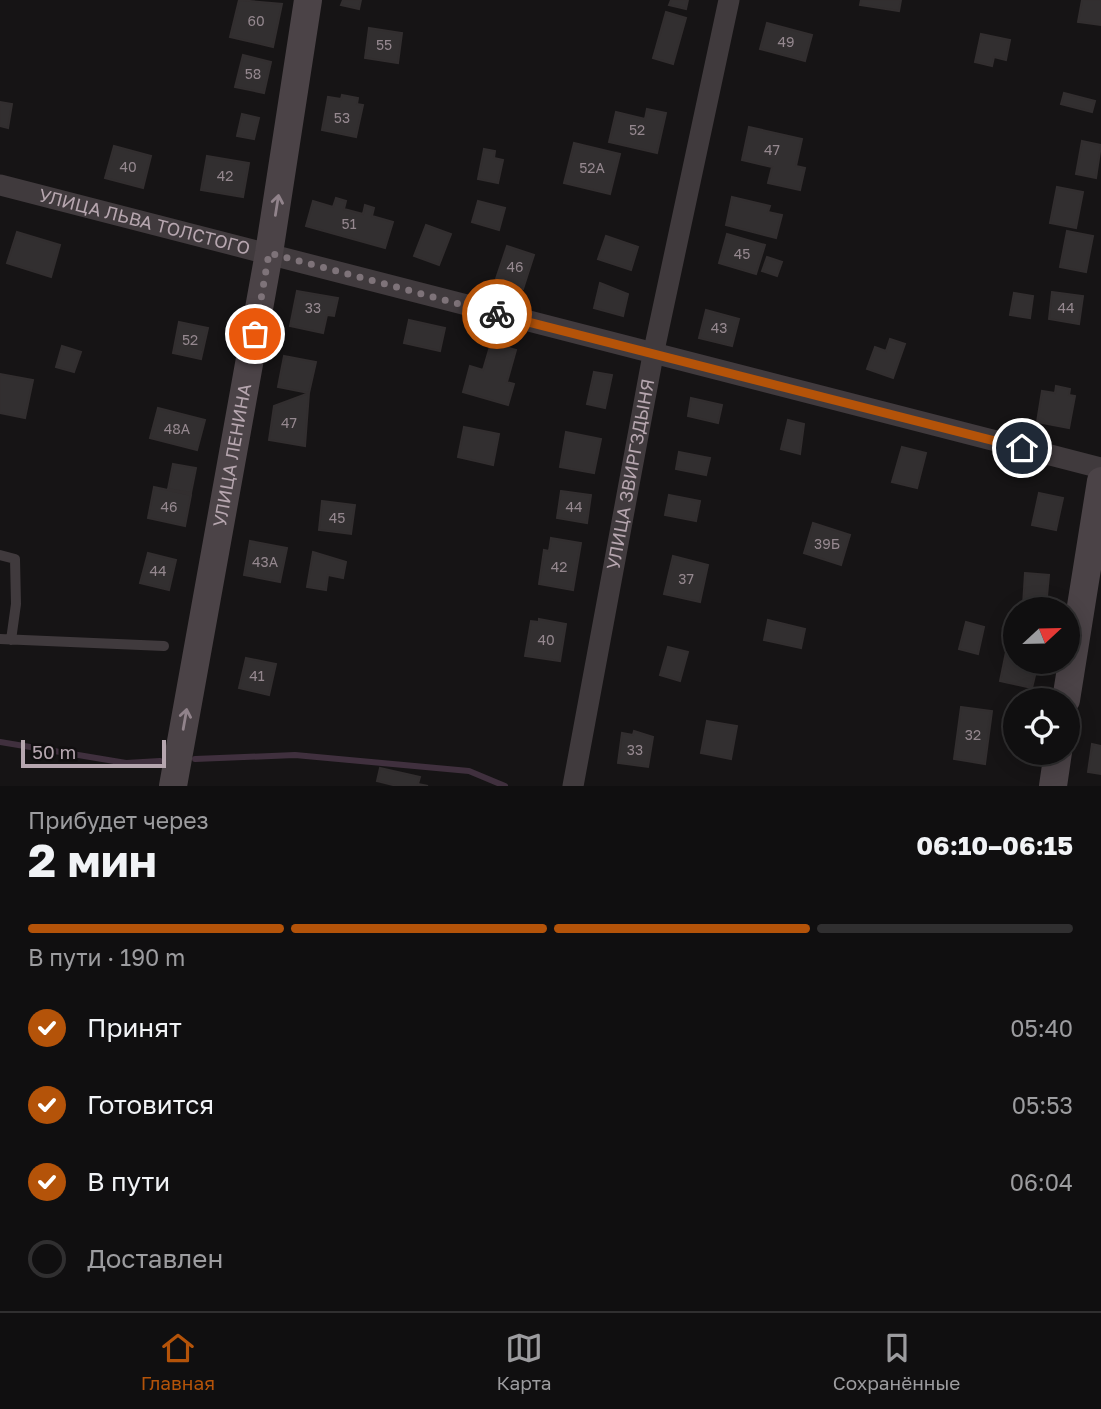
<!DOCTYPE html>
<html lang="ru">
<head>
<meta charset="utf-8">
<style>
  :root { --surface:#100f10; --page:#1e1d1e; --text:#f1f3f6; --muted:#9c9c9f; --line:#302f30; --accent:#b45309 }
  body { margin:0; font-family:"Golos Text",sans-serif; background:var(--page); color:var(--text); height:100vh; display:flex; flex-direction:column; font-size:26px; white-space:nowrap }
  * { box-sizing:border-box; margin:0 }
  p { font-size:23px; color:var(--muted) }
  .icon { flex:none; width:38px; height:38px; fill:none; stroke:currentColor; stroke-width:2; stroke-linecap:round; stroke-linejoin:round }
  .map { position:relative; height:786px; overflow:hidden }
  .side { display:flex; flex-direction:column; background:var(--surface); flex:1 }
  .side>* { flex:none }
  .needle { width:46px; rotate:68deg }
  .tools { position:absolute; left:1003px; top:597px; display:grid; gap:14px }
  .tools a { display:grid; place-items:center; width:77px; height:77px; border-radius:50%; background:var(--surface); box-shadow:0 4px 18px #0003,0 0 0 2px var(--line); font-size:35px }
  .scale { position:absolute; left:21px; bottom:18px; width:145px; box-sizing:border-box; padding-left:7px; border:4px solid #b6a6af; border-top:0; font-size:19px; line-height:24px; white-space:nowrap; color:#b6a6af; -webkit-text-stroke:5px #110f10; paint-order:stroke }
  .pin { position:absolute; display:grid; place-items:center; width:60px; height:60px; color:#fff; margin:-30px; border:4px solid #fff; border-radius:50%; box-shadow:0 2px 7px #0007 }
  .courier { position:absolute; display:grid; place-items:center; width:70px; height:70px; margin:-35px; border:5px solid #b45309; border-radius:50%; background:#fff; color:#222; box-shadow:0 2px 9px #0007 }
  .head em { font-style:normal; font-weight:700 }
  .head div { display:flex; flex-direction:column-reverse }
  .head { display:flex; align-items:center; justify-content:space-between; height:119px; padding:0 28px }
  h1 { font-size:46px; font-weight:700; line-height:52px }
  .bar { display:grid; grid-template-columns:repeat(4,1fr); gap:10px 7px; align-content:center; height:84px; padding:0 28px }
  .bar i { height:9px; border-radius:5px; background:var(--line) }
  .bar .on { background:var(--accent) }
  .bar p { grid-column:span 4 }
  ol { padding:0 28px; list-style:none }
  li { display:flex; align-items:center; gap:21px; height:77px }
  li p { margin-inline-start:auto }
  li .icon { padding:7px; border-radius:50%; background:var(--accent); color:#fff; stroke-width:4 }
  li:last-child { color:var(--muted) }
  li i { width:38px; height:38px; border:4px solid var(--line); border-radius:50% }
  .menu { display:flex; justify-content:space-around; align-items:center; height:98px; border-top:2px solid var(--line); background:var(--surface); font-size:19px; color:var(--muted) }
  .menu a { display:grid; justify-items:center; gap:4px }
  .menu .on { color:var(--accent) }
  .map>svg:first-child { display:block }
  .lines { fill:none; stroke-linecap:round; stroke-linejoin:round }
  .stream { stroke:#40303e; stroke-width:6 }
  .building { fill:#322f30; stroke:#322e2f; stroke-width:2 }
  .service { stroke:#403a3d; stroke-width:10 }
  .minor { stroke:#403a3d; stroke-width:21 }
  .secondary { stroke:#4b4347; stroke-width:28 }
  .oneway { stroke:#91838b }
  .done { stroke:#7e7379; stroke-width:7; stroke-dasharray:0 12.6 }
  .route { stroke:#b45309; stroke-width:9 }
  .labels { text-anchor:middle; stroke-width:5; stroke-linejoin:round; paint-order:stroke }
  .number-label { font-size:14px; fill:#95888f }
  .street-label { font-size:18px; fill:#b6a6af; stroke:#110f10 }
</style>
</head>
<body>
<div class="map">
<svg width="1101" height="786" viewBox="0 0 1101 786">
  <rect width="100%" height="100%" fill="#161415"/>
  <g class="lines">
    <!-- stream -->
    <path class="stream" d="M0,742L126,763L160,761
      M195,759L295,755L469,771L505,786"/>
  </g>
  <!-- building -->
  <path class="building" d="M239,0L282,4L273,47L230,37Z
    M343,0H361L359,9L341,5Z
    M671,0H688L686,9L669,5Z
    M861,0H901L899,11L860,5Z
    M1082,0H1101V25L1078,22Z
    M666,12L686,18L673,64L653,58Z
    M767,23L812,35L805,61L760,49Z
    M369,28L402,33L398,63L365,58Z
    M981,34L1010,40L1006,60L994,57L992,66L975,62Z
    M243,55L271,62L264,93L235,87Z
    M1064,93L1095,101L1092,112L1061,104Z
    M342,95L358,98L357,104L363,105L356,137L322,130L328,97L341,99Z
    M0,102L12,104L8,128L0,126Z
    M647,109L666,113L657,153L609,142L616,112L645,119Z
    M242,114L259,118L254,139L237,136Z
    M749,127L802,139L796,166L805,168L800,190L768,183L772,167L742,160Z
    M1082,141L1101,145L1096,178L1076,174Z
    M574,143L620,154L610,194L564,183Z
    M114,146L151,156L143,188L105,178Z
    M484,149L495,151L494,158L503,160L498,183L478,179Z
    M207,156L249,163L243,197L201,190Z
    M1057,187L1083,192L1076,228L1050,223Z
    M732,197L770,206L768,212L782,215L776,238L726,225Z
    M336,198L346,201L344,209L363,214L365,205L374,208L372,216L393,222L385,248L306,226L313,201L333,207Z
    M478,201L505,208L499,230L472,222Z
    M426,225L451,234L439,265L414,256Z
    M1067,231L1093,236L1086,272L1060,267Z
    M17,232L60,245L51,277L7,263Z
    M727,234L765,245L756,274L719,263Z
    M606,236L638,247L631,270L598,259Z
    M507,246L534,255L523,289L496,279Z
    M767,257L782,262L777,276L762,271Z
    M600,283L628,294L623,316L594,308Z
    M297,291L338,298L334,316L327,315L323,333L290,326Z
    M1052,292L1083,296L1079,324L1049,319Z
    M1014,293L1033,296L1030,318L1010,315Z
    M706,310L739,319L732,346L699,338Z
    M409,320L445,328L440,351L404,343Z
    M179,322L208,328L201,359L173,353Z
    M890,339L905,344L893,378L867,369L875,347L886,351Z
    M491,343L516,350L507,382L514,384L508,405L463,392L470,366L483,370Z
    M62,346L81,352L74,372L56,367Z
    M284,356L316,362L309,393L278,387Z
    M594,372L612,375L605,408L587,404Z
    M0,374L33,380L25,418L0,413Z
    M1056,386L1070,389L1069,395L1075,396L1069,428L1037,422L1042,391L1055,393Z
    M309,393L305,446L269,440L274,406Z
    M691,398L722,405L718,423L688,416Z
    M158,408L205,420L197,450L150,438Z
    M788,420L804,424L800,454L781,449Z
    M464,427L499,434L493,465L458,457Z
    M566,432L601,439L594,473L560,467Z
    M902,447L926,453L917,488L892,482Z
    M679,452L710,458L706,475L676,469Z
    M173,464L196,468L191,493L168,489Z
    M154,487L191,495L185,526L148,518Z
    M561,491L591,495L587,523L557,518Z
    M1039,493L1063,498L1056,530L1032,525Z
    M669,495L700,501L696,521L665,515Z
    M322,501L355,505L351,534L319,530Z
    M813,523L850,535L841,565L804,553Z
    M551,538L581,543L573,590L539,584L544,550L549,551Z
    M250,541L287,548L280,582L244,575Z
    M313,552L346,562L343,578L328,575L326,590L307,587Z
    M148,553L176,560L169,590L140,583Z
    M673,556L708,565L700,602L664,594Z
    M1025,573L1049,575L1046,607L1023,605Z
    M539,619L566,624L560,661L525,656L531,621L539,622Z
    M768,620L805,629L801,648L764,640Z
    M966,622L984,627L978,654L959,649Z
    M668,647L688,652L680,681L660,675Z
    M1006,652L1015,654V662L1038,663L1032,688L1000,681Z
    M246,658L276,664L269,695L239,688Z
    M961,707L992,711L985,764L954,759Z
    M707,721L737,726L731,759L701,753Z
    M634,731L653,737L648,767L618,763L622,733L633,735Z
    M1092,744L1101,746V774L1088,772Z
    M380,768L420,777L418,784L428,786H397L377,781Z"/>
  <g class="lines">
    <!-- service -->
    <path class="service" d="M0,555L15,559L16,604L11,640
      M0,639L164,646"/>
    <!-- minor -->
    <g class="minor">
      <path id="s1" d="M0,185L1101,468"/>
      <path id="s2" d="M573,786L653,355L729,0"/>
    </g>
    <!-- secondary -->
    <g class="secondary">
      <path d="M1066,700L1101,481"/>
      <path id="s3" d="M173,786L269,253L308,0"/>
      <path d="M1053,786L1058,752"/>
    </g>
  </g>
  <!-- one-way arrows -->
  <defs><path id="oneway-shaft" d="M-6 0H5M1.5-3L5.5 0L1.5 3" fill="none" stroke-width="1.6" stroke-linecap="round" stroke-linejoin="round" transform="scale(1.75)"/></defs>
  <g class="oneway">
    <use href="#oneway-shaft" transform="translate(277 205) rotate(-81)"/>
    <use href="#oneway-shaft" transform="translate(185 719) rotate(-80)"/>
  </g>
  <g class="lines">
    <!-- done -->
    <path class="done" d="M255,334L269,253L497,314"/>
    <!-- route -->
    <path class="route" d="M497,314L1022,448"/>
  </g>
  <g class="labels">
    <!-- number labels -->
    <g class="number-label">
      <text x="256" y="26">60</text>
      <text x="786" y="47">49</text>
      <text x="384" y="50">55</text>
      <text x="253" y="79">58</text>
      <text x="342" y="123">53</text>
      <text x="637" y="135">52</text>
      <text x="772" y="155">47</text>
      <text x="128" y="172">40</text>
      <text x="592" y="173">52А</text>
      <text x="225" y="181">42</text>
      <text x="349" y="229">51</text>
      <text x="742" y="259">45</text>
      <text x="515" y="272">46</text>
      <text x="313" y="313">33</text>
      <text x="1066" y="313">44</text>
      <text x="719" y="333">43</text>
      <text x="190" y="345">52</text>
      <text x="289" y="428">47</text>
      <text x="177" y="434">48А</text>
      <text x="169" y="512">46</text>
      <text x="574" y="512">44</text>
      <text x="337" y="523">45</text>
      <text x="827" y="549">39Б</text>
      <text x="265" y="567">43А</text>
      <text x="559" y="572">42</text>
      <text x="158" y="576">44</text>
      <text x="686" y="584">37</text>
      <text x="546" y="645">40</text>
      <text x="257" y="681">41</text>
      <text x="973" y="740">32</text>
      <text x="635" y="755">33</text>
    </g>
    <!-- street labels -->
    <g class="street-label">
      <text dy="6" stroke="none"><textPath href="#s1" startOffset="149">УЛИЦА ЛЬВА ТОЛСТОГО</textPath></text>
      <text dy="6" stroke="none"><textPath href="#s3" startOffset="336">УЛИЦА ЛЕНИНА</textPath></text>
      <text dy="6" stroke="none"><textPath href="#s2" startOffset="317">УЛИЦА ЗВИРГЗДЫНЯ</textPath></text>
    </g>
  </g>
</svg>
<div class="tools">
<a><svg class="needle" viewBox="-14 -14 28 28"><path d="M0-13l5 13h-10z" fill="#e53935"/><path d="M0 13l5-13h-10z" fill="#9c9c9f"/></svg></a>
<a><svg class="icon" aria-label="locate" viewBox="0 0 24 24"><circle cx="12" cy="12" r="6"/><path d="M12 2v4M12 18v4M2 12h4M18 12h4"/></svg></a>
</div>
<div class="scale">50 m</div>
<div class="pin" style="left:255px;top:334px;background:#ea580c"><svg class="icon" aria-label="bag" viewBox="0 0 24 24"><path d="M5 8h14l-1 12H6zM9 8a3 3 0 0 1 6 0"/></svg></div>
<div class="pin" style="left:1022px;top:448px;background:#1f2937"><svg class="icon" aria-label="home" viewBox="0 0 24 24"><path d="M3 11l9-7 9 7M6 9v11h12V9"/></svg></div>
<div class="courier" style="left:497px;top:314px"><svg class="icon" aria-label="bike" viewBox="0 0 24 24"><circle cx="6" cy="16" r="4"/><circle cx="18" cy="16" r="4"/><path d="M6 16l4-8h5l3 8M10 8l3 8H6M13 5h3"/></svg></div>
</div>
<section class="side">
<div class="head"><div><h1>2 мин</h1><p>Прибудет через</p></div><em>06:10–06:15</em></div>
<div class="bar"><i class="on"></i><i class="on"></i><i class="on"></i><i></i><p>В пути · 190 m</p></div>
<ol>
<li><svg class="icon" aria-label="check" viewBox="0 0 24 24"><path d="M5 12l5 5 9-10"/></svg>Принят<p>05:40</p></li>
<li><svg class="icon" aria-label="check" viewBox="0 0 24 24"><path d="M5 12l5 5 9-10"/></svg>Готовится<p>05:53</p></li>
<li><svg class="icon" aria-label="check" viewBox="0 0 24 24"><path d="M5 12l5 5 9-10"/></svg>В пути<p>06:04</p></li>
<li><i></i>Доставлен</li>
</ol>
</section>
<nav class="menu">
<a class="on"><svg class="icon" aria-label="home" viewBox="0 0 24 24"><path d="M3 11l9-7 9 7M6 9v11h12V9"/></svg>Главная</a>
<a><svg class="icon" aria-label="map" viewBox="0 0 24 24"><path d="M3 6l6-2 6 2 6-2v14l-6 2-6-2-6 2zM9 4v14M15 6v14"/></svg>Карта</a>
<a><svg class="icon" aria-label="saved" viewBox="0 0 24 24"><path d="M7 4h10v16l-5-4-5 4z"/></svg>Сохранённые</a>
</nav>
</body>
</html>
